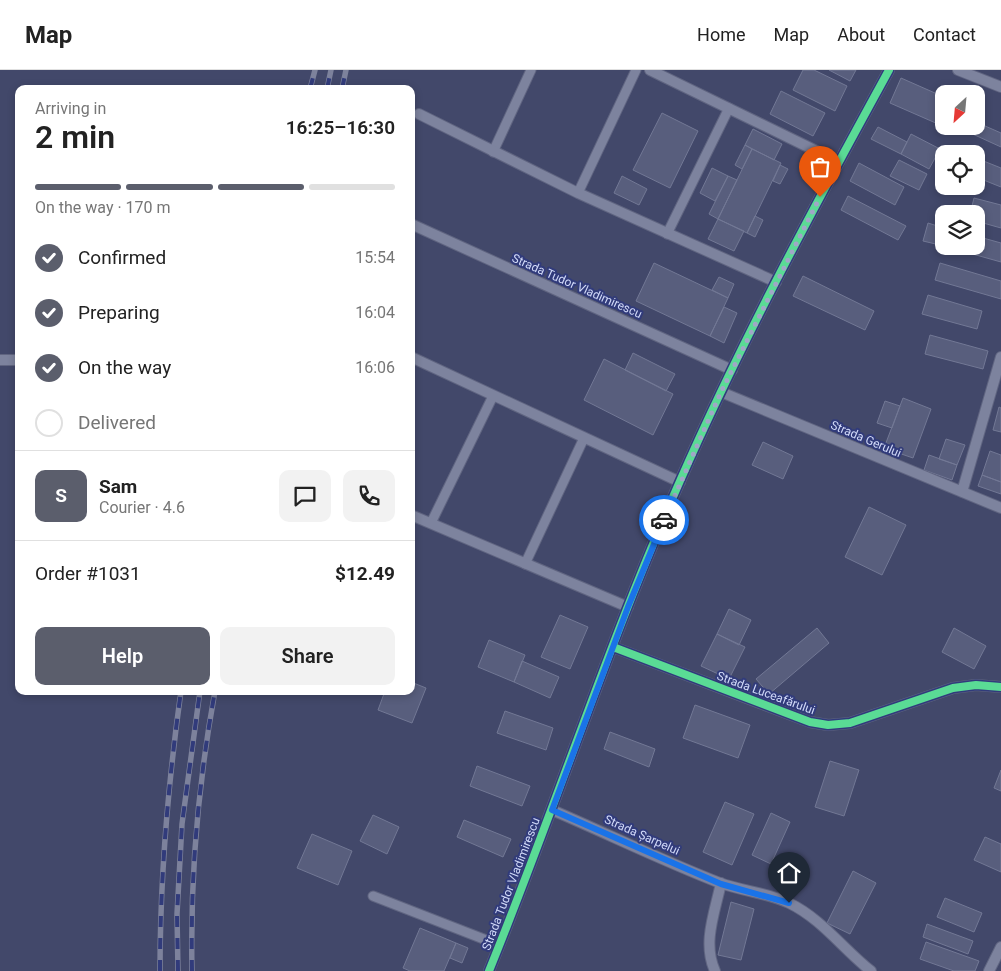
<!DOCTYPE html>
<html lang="en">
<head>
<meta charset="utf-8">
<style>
  :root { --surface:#fff; --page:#f2f2f2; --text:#222; --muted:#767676; --line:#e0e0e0; --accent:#5b5e6c }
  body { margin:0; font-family:Roboto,sans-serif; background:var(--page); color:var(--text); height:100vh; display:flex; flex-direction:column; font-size:19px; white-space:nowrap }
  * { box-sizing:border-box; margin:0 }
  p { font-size:16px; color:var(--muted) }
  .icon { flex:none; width:28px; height:28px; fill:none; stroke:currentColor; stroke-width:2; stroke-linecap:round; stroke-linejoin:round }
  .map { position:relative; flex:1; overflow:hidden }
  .details { position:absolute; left:15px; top:15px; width:400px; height:610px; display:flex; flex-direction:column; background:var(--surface); border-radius:10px; box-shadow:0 2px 8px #0003 }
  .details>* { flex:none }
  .needle { width:32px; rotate:206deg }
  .tools { position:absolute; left:935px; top:15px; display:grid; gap:10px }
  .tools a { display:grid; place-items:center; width:50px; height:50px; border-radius:10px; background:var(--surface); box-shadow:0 2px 8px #0003; font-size:25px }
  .pin { position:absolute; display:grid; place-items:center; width:42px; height:42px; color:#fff; margin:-51px -21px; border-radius:50% 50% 50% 0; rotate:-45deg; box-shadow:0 0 5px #0007 }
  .pin .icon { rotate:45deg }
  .courier { position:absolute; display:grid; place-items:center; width:50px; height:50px; margin:-25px; border:4px solid #1a73e8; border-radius:50%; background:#fff; color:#222; box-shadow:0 1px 6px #0007 }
  .headline em { font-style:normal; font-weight:600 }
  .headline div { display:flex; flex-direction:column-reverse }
  .headline { display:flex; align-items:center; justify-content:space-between; height:85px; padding:0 20px }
  h1 { font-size:32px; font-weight:600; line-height:38px }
  .bar { display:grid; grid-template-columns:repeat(4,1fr); gap:8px 5px; align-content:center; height:60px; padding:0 20px }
  .bar i { height:6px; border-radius:4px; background:var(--line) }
  .bar .on { background:var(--accent) }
  .bar p { grid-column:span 4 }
  .line { display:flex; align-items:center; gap:12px; padding:0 20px; border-top:1px solid var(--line) }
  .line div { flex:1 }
  .round { display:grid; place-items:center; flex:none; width:52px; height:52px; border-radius:10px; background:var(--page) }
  ol { padding:0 20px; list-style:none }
  li { display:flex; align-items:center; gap:15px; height:55px }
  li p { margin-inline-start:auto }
  li .icon { padding:5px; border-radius:50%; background:var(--accent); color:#fff; stroke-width:4 }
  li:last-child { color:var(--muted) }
  li i { width:28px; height:28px; border:2px solid var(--line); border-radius:50% }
  .action { display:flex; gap:10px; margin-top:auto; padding:10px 20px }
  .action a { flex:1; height:58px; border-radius:10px; background:var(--accent); color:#fff; font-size:20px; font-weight:600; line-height:58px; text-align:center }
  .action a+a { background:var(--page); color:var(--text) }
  header { display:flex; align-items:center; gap:30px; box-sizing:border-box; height:70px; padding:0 25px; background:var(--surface); border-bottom:1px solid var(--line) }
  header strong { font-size:24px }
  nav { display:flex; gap:28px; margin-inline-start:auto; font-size:18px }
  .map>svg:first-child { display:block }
  .building { fill:#585e7d; stroke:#727895 }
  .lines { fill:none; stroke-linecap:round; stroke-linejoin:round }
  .lane-casing { stroke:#606581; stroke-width:11 }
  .street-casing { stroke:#606581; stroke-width:12 }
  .lane { stroke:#7d839e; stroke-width:9 }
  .street { stroke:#7d839e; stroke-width:10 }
  .rail-casing { stroke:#7d829c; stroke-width:5.5 }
  .rail { stroke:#313b7b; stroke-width:4; stroke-dasharray:11; stroke-linecap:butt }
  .cycleway-casing { stroke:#313b7b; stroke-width:11 }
  .cycleway { stroke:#5adb95; stroke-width:8 }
  .done { stroke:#a0a7c7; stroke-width:5; stroke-dasharray:0 9 }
  .route { stroke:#1a73e8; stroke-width:6 }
  .labels { text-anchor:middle; stroke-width:4; stroke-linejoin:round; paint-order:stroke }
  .street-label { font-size:12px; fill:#d2daf9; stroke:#313b7b }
</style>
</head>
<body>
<header>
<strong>Map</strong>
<nav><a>Home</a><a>Map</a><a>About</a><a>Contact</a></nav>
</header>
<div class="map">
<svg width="1001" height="901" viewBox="0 0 1001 901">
  <rect width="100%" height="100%" fill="#42486a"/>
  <!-- building -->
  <path class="building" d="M803,0H814L847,16L835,41L793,20Z
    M829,0H856L850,11Z
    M901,8L944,27V41L938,54L890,33Z
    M781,21L825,43L813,66L770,44Z
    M662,43L698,61L670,118L633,100Z
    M976,52L1001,63V77L966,61L968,56H976Z
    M878,57L907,72L901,84L871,69Z
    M753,59L782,74L774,90L745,75Z
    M911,64L940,79L929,99L901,84Z
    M745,75L752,79L742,99L735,95Z
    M752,79L781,93L747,163L718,149Z
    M976,88L1001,98V117L976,107Z
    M899,90L927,104L919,120L890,106Z
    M859,93L904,117L895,135L850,111Z
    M780,95L788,99L780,114L773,111Z
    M712,98L728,106L715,131L700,123Z
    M622,106L647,119L639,135L614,123Z
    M728,106L737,110L718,149L709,144Z
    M848,126L906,156L898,170L841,140Z
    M974,128L1001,135V158L976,151V144H970Z
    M755,146L763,150L755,167L747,163Z
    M718,149L744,161L734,181L708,169Z
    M928,153L944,158V176L923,171Z
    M976,166L1001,173V192L944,176H976Z
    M654,193L728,228L710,266L636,231Z
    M940,193L1001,211V229L935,210Z
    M803,206L874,241L865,260L793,226Z
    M719,207L734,214L728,228L712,220Z
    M928,225L982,241L977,259L922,244Z
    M724,237L737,243L724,273L710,266Z
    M930,265L988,281L983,299L925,284Z
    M633,283L675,304L666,321L625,300Z
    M604,289L673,324L653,365L584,330Z
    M903,328L931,339L913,388L884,378Z
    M885,331L900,336L892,358L877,353Z
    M999,337L1001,338V362L993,360Z
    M946,369L965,375L957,395L939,389Z
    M763,372L793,386L783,409L752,395Z
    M990,381L1001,385V412L982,405Z
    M929,385L957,395L952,410L924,400Z
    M982,405L1001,412V424L978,416Z
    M869,437L906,455L882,505L845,487Z
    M729,539L751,550L739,575L717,564Z
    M560,545L588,557L570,599L541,587Z
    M817,558L829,573L769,624L756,609Z
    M954,558L986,576L974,599L942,582Z
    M717,564L745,577L729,609L701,596Z
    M489,570L525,585L514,612L478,597Z
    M522,591L559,607L550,628L514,612Z
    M411,612L426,618L412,653L378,640L385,621H411Z
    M695,635L750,655L738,688L683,668Z
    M505,641L553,658L546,680L497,663Z
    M610,662L655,679L649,697L604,679Z
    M830,691L859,700L844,746L815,737Z
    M477,696L530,716L522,736L470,716Z
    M1001,700V721L994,718Z
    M725,732L754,744L732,795L703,782Z
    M771,743L790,752L771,794L752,785Z
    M373,745L399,757L387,784L360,771Z
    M464,750L511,769L503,787L457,767Z
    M312,764L352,781L338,815L297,798Z
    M985,767L1001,774V802L974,790Z
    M853,801L876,813L850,864L827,853Z
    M945,828L982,843L974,862L937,847Z
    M731,832L754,839L741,890L718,885Z
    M927,854L973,871L968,884L923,867Z
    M420,858L456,873L444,901H410L403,898Z
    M926,872L979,891L975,901H954L920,889Z
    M456,873L468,878L462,893L450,888Z"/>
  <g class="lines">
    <!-- lane casing -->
    <g class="lane-casing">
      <path id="lane" d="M493,82L531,0
        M578,123L636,0
        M667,164L729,38
        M431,453L493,326
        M525,494L584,368
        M373,826L499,875"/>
    </g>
    <!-- street casing -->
    <g class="street-casing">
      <path id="street" d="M650,0L839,92
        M958,0L1001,17
        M419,44L578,123L776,212
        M411,154L732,300
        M411,287L680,412
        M0,290H19
        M721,322L1001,438
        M962,422L1001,287
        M411,445L628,537
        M613,577L810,652L828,655L850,653L953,618L976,615L1001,617
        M552,740C608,764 663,791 720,813C742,821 769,823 789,833C822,849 843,879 871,901
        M489,901C555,739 609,571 680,411C742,270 815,135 889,0
        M715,901C702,873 715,842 721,813
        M989,901L1001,877"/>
    </g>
    <!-- lane -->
    <use href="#lane" class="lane"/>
    <!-- street -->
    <use href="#street" class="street"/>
    <!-- rail casing -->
    <g class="rail-casing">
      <path id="rail" d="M310,19L315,0
        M327,19L331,0
        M342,19L346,0
        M160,901C160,807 168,714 181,621
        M178,901L177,844L182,754L200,621
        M192,901C190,807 198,714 215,621"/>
    </g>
    <!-- rail -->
    <use href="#rail" class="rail"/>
    <!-- cycleway casing -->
    <g class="cycleway-casing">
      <path id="cycleway" d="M613,577L810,652L828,655L850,653L953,618L976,615L1001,617
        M489,901C555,739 609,571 680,411C742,270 815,135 889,0"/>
    </g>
    <!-- cycleway -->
    <use href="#cycleway" class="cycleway"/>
  </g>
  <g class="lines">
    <!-- done -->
    <path class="done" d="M664,450L721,322L820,127"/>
    <!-- route -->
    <path class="route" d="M664,450L628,537L552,740L721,814L789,833"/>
  </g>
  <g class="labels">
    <!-- street labels -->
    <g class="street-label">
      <text transform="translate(577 216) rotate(24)" y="4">Strada Tudor Vladimirescu</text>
      <text transform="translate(866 369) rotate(23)" y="4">Strada Gerului</text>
      <text transform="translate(766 623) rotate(20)" y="4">Strada Luceafărului</text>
      <text transform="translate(642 765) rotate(24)" y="4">Strada Șarpelui</text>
      <text transform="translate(511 814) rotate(-69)" y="4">Strada Tudor Vladimirescu</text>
    </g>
  </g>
</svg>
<div class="tools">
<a><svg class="needle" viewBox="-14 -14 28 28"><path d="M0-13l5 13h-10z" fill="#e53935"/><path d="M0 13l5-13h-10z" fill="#767676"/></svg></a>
<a><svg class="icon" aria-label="locate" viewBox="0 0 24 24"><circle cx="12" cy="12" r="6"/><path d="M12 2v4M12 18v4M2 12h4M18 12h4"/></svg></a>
<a><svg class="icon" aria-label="layers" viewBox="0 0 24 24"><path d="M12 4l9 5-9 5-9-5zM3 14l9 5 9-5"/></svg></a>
</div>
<div class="pin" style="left:820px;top:127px;background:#ea580c"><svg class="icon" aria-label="bag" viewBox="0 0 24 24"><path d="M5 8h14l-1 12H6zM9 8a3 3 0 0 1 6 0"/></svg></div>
<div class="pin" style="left:789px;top:833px;background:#1f2937"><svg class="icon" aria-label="home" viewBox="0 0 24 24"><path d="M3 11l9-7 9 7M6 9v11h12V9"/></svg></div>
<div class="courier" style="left:664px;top:450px"><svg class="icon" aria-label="car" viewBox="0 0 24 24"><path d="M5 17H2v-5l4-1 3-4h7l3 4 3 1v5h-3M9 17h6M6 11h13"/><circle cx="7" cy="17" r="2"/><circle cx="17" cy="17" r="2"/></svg></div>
<section class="details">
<div class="headline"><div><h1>2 min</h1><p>Arriving in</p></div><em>16:25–16:30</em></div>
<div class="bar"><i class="on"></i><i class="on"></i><i class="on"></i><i></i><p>On the way · 170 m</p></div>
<ol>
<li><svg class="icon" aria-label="check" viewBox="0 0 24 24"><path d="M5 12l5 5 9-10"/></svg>Confirmed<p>15:54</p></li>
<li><svg class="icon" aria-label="check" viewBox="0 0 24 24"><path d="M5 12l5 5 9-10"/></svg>Preparing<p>16:04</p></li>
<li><svg class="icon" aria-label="check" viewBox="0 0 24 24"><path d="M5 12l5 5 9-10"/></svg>On the way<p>16:06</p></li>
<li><i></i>Delivered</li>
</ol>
<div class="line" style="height:90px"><b class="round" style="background:var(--accent);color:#fff">S</b><div><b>Sam</b><p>Courier · 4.6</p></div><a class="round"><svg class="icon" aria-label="chat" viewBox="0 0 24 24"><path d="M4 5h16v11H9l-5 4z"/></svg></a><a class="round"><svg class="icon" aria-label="phone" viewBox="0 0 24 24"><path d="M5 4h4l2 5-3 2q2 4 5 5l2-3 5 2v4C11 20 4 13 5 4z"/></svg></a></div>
<div class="line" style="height:65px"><div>Order #1031</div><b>$12.49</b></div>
<div class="action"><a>Help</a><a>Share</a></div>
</section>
</div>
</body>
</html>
